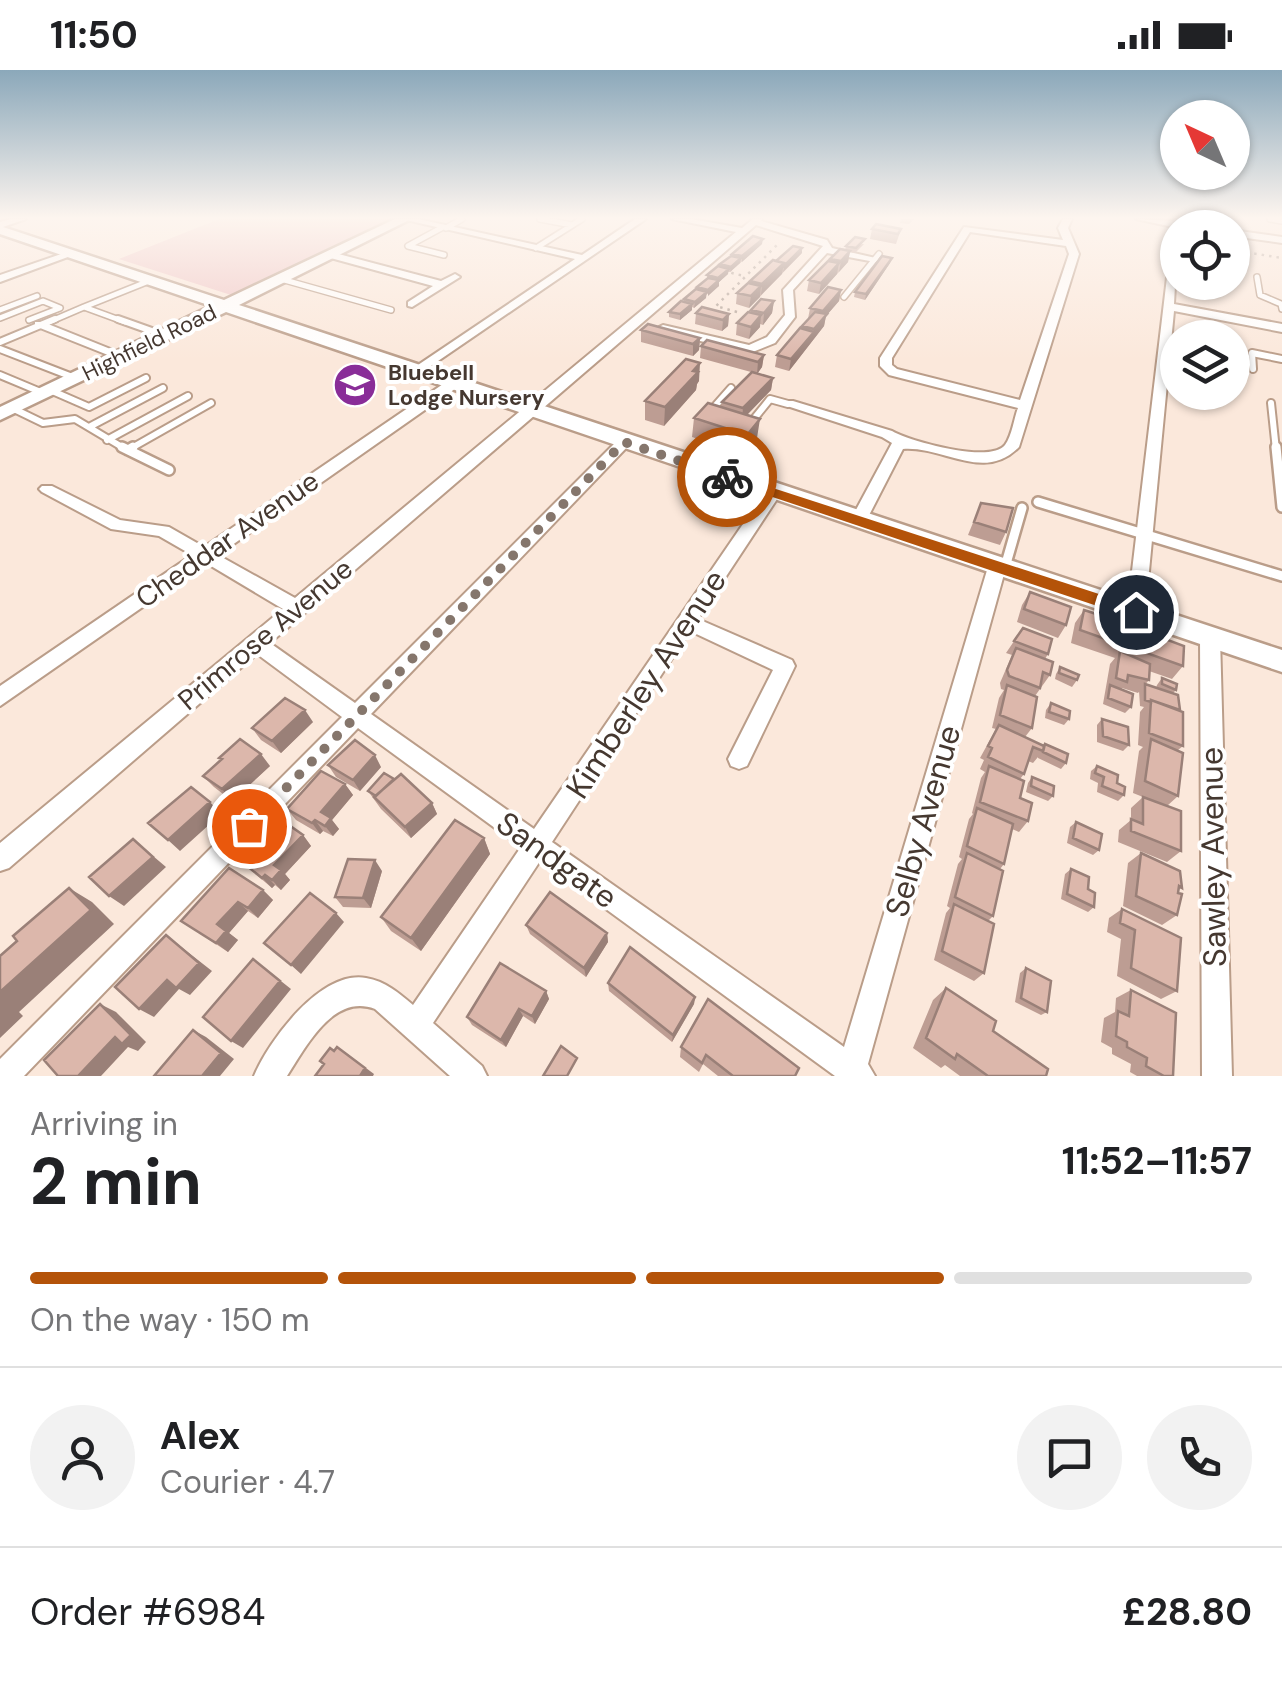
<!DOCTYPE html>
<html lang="en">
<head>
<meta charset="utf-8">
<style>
  :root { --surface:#fff; --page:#f2f2f2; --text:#202124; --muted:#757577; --line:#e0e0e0; --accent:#b45309 }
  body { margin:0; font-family:"DM Sans",sans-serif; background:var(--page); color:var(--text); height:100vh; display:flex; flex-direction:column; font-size:38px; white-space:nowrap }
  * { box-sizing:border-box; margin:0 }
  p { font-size:32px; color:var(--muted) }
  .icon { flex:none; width:55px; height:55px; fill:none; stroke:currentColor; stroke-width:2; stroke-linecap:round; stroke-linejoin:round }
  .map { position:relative; height:1006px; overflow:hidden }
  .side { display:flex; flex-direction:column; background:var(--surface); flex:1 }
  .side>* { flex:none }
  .needle { width:65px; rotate:316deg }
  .controls { position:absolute; left:1160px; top:30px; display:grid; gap:20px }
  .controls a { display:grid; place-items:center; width:90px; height:90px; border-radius:50%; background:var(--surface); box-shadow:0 2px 8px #0004; font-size:50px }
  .pin { position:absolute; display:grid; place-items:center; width:85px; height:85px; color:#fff; margin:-42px; border:5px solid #fff; border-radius:50%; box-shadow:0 2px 10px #0007 }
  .courier { position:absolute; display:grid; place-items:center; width:100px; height:100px; margin:-50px; border:8px solid #b45309; border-radius:50%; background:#fff; color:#222; box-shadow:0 2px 12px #0007 }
  .headline em { font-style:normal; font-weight:700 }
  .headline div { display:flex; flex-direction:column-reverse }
  .headline { display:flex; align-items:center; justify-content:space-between; height:170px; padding:0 30px }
  h1 { font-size:65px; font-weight:700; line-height:75px }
  .bar { display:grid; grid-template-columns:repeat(4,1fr); gap:15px 10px; align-content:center; height:120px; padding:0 30px }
  .bar i { height:12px; border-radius:8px; background:var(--line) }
  .bar .selected { background:var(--accent) }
  .bar p { grid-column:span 4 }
  .line { display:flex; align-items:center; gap:25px; padding:0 30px; border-top:2px solid var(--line) }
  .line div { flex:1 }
  .round { display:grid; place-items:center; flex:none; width:105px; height:105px; border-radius:52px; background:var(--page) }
  .status { display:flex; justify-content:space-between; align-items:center; height:70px; padding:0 50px; background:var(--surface); direction:ltr }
  .status svg { height:28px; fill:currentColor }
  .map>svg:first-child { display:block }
  .green { fill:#f0c7c7 }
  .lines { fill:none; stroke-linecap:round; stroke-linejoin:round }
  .lane-far2-casing { stroke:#ba9d89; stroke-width:8 }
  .lane-far1-casing { stroke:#ba9d89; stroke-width:10 }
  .lane-casing { stroke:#ba9d89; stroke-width:14 }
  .street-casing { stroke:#ba9d89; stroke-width:4 }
  .secondary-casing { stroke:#ba9d89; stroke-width:5 }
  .path { stroke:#b3a297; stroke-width:2.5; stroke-dasharray:2.5 5; stroke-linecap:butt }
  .lane-far2 { stroke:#fff; stroke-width:5 }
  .lane-far1 { stroke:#fff; stroke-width:6 }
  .lane { stroke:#fff; stroke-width:9 }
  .street { fill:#fff; fill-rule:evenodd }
  .secondary { fill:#fff; fill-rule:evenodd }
  .wall { fill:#bd9d93 }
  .shaded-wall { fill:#9a8078 }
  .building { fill:#dcb7ab; stroke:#9a8078; stroke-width:2.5 }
  .route { fill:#b45309 }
  .done { stroke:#85766c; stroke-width:10; stroke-dasharray:0 18 }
  .labels { text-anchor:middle; stroke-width:8; stroke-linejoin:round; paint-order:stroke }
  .far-street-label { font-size:22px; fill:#453830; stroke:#fff }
  .far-poi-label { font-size:22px; font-weight:bold; fill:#453830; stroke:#fff; text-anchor:start }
  .street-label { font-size:28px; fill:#453830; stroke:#fff }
  .near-street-label { font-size:32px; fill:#453830; stroke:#fff }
</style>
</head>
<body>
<div class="status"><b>11:50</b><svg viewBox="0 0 49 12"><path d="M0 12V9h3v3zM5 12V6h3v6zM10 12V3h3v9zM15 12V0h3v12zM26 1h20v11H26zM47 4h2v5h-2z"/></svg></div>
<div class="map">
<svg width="1282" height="1006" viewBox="0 0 1282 1006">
  <rect width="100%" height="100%" fill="#fbe8db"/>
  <!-- green -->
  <path class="green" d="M219,149H392L231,225L119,189Z"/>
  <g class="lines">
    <!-- lane-far2 casing -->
    <g class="lane-far2-casing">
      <path id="lane-far2" d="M540,149L572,155
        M1270,149L1282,151
        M443,157L408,176L444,185
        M446,158L462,149
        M536,178L582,149
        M1257,207L1260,225L1281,234L1282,239
        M281,209L391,240
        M844,227L879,184
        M0,240L37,226
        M0,248L43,231L60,238L29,250
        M49,252L84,237
        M125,252L84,237L149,211"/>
    </g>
    <!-- lane-far1 casing -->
    <g class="lane-far1-casing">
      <path id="lane-far1" d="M118,249L163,265
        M0,272L55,249
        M0,279L75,308
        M1253,299L1252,283L1282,289
        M0,305L43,323
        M50,320L89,337L146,308
        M1271,333L1276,380
        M12,338L43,353L75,349L127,380
        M709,343L731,318
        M749,355L770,329L788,334
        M91,356L163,318
        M107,370L188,326
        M128,380L211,333"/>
    </g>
    <!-- lane casing -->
    <g class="lane-casing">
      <path id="lane" d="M122,377L169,400
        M1276,377L1282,437
        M128,380L133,377
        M1038,432L1282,506
        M1005,497L1022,438"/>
    </g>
    <!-- street casing -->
    <g class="street-casing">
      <path id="street" d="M11,149H26L0,158V152Z
        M402,149H418L582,185L635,149H646L419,304L415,303V297L575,189Z
        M672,149H691L742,158L753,149H762L761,151L827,170L832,178L880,189L875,192L827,183L793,220L795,247L775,273L750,283L659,261V257L663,255L749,275L767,267L785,245L783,220L823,176L756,155L270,573L355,633L619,369H629V375L371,644L534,759L767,419H779L781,423L698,549L792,590L795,596L747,696L739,699L731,696L728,689L773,600L690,561L552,772L844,977L988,497L991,493H1003L1006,497L868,994L875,1006H835L540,791L433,953L482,996L487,1006H450L375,939C333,923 306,977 287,1006H254C269,970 321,900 366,908C385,911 399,923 413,935L521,777L358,658L24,1006H0V989L342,647L257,584L9,798L0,801V773L283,539L206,493L0,636V616L192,485L159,466L111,459L42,422L39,419L42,416H52L120,450L169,457L204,477L449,310H459V316L218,485L295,528L736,162Z
        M1063,149H1072L1068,158L1079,184L1019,377C984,413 944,376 903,379L864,455H852L850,451L892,373L882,367L781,334L783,331H793L892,361C909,371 991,394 1005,375C1012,366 1014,348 1018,338L889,305L880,296V288L964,157L1063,170L1058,158ZM970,162L1066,176L1069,184L1020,330L897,299L892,295V288Z
        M1136,149L1173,151L1174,149H1182V153L1200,158H1178L1174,234L1282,254V262L1174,241L1145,543L1143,548H1129L1127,543L1173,157Z
        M1232,160L1282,167V173L1232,166Z
        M67,182L76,184L0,212V205Z
        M331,182L441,211L455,204L460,207L412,237L408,236V232L433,216L327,187L326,185Z
        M35,252H43L128,286L118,289L35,256Z
        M1210,560L1217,562L1220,567L1232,1006H1202L1200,567L1203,562Z"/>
    </g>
    <!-- secondary casing -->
    <g class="secondary-casing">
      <path id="secondary" d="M395,149H411L239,235L1282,580V602L226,242L0,350V337L211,236L0,164V156L224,230Z"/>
    </g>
    <!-- path -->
    <path class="path" d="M1232,180L1282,188
      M724,201L744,206
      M737,242L716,236L780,172"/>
    <!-- lane-far2 -->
    <use href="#lane-far2" class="lane-far2"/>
    <!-- lane-far1 -->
    <use href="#lane-far1" class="lane-far1"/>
    <!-- lane -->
    <use href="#lane" class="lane"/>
    <!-- street -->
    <use href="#street" class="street"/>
    <!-- secondary -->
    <use href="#secondary" class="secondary"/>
  </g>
  <!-- wall -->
  <path class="wall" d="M901,149H914L909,154L900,153Z
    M872,159H901L896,174L870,169Z
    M762,174L730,202H728V204L719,212V216L706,225V228L694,238L692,237V240L680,250L669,247V242L697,220V217L707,209V205L720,197V194L732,186V184Z
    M864,174L855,183L850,182L848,192L819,224L807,221L809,210L830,191V189L845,180L846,176Z
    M802,183L749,238L736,234L737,223L750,213V211Z
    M890,193L865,230L854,227L855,222Z
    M841,220L839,231L826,246L824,256L789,301L775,297L777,285L808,249L810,238Z
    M774,231L772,243L763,255L760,254V257L749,269L736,265L737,253L751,243V240Z
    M696,243L729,244L728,256L722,261L695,254Z
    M641,260L700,268L699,280L693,286L641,272Z
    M701,276L764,285L762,297L757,304L773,308L771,320L747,345L757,368L744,384L692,367L694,348L721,337L722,332L751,302L700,288Z
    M699,311L697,314L696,320L664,356L645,350V331Z
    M981,433L1006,462L1000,475L968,465Z
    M1030,522L1066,555L1058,568L1017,552L1022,535Z
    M1084,540L1125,576L1120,581L1129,585L1130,573L1141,560L1183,596L1172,609L1149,601V610L1138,623L1122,618L1121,620L1131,637L1125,643L1103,634L1110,594L1115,588L1071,573L1075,553Z
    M1023,558L1048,584L1045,589L1050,605L1035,626L1032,658L1025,667L1066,693L1061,699L1038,688V687L1033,693L1028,691L1024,704L1020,709V728L1028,751L1019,762L1012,759L1004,794L1000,799L993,846L988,851L984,903L974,911L934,890L946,843L950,838L947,836L958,794L962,789L959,787L969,749L973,744L972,743L981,708L985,702L980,699L984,690L980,688L996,659L992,658L999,628L1004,620L1001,619L1000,613L1012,585L1006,583Z
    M1060,597L1077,610L1072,617L1055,609L1056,604Z
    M1162,608L1176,620L1173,623L1183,676L1178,680V726L1167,736L1181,781L1167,792L1118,772L1119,760L1131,750V738L1143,727L1133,723L1139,681L1143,677L1138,675L1140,642L1144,637L1140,636L1139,621L1145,614L1156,618L1157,615Z
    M1051,633L1069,649L1064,655L1045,648L1046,640Z
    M1102,649L1129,675L1123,681L1097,672V655Z
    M313,652L281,683L261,670L252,658Z
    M221,690L270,696L232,731L214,717L203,706Z
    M328,695L381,697L360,721L336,707Z
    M1097,696L1117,713L1124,725L1118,731L1097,722L1098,713L1090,709L1091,701Z
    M1032,707L1053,726L1048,731L1026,722L1028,713Z
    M345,714L353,725L332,750L339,759L333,766L323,761L320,764L296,750L287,739Z
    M368,721L432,733L437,744L411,768L381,739Z
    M1076,752L1099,780L1093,785L1067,773L1070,757Z
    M303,765L311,776L285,804L290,810L281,820L275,815L272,818L238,789Z
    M484,768L490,784L421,881L391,861L381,847Z
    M1141,783L1182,818L1178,820L1177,845L1162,855L1123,836L1128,793Z
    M1071,799L1088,819L1094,837L1088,842L1061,829L1065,804Z
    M382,801L371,838L343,837L335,827Z
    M263,820L273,830L258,848L248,841L229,863L238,870L228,882L181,851Z
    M1122,839L1177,921L1161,929L1117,906L1121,869L1107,862L1109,848Z
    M526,855L607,863L608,872L586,907L530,864Z
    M1026,898L1047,942L1041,945L1015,932L1020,903Z
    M608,913L695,927L694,934L672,972L609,921Z
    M946,918L993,961L1046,1006H960L945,995L941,998L913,978L933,930Z
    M1131,920L1173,1006H1137L1130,1002L1131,994L1112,984V978L1101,972L1104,948L1115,942L1116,928Z
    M546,921L549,929L535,954L523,946L506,977L472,955L467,947Z
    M681,977L795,1006H718L703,994L699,1002L680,987Z"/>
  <!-- shaded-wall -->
  <path class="shaded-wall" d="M763,169L762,174L742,192V186Z
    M802,178V183L783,202L784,197Z
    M850,181L848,192L839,202L841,191Z
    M741,188L740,193L730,202L731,197Z
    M892,188L890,193L865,230L866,224Z
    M784,193L782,204L761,225L762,214Z
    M839,193L837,204L819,224L821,213Z
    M729,199L728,204L719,212V216L708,226V220L718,212V208Z
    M761,216L760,227L749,238L751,226Z
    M841,220L839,231L826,246L824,256L789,301L791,289L821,251L823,241Z
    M707,222L706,228L694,238L695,232Z
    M774,231L772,243L763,255L764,243Z
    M692,234V240L680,250V244Z
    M729,244L728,256L722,261L723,250Z
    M761,245L760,257L749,269L751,257Z
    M700,268L699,280L693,286V274Z
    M764,285L762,297L757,304L758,292Z
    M700,293L699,311L697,314L696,320L664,356L665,337Z
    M773,308L771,320L742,350L743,338Z
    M760,349L757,368L744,384L747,365Z
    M305,640L313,652L281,683L272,671Z
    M261,684L270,696L232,731L222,719Z
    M375,685L381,697L360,721L353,710Z
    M345,714L353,725L332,750L339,759L333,766L325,756L321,742Z
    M210,732L221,744L180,781L168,770Z
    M432,733L437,744L411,768L405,757Z
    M315,750L323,761L320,764L312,753Z
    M303,765L311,776L285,804L290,810L281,820L272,810L274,795Z
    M484,768L490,784L421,881L411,868Z
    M133,769L166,797L124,836L109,826Z
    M375,790L382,801L371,838L363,828Z
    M265,805L275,815L272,818L262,808Z
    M69,818L92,832L114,854L19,942L23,946L0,968V922Z
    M263,820L273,830L258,848L248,838Z
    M238,832L248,841L229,863L238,870L228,882L216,873L217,854Z
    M336,843L344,852L301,904L291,895Z
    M607,863L608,872L586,907L584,898Z
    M166,865L212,901L190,925L179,919L154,947L139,939Z
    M253,889L291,919L243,978L231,971Z
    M546,921L549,929L535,954L532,946Z
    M695,927L694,934L672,972L673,965Z
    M100,934L116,942L146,972L138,981L128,977L101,1006H78Z
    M519,939L523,946L506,977L501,970Z
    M193,960L206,967L234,989L220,1006H202Z
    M346,983L374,1004L373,1006H360Z"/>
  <!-- building -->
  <path class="building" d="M876,154L901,159L898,164L872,159Z
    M753,166L763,169L742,186L732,184Z
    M855,167L865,169L856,178L846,176Z
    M793,176L802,178L783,197L784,193L776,191Z
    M840,179L850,181L841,191L830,189Z
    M731,186L741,188L731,197L720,194Z
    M882,186L892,188L866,224L855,222Z
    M773,190L784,193L762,214L750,211Z
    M828,191L839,193L821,213L809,210Z
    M718,196L729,199L718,208L707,205Z
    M708,208L719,210L708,220L697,217Z
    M748,213L761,216L751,226L737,223Z
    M828,217L841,220L823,241L810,238Z
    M696,219L707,222L695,232L684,229Z
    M761,229L774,231L764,243L751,240Z
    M681,231L692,234L680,244L669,242Z
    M702,237L729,244L723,250L696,243Z
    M748,242L761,245L751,257L737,253Z
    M815,242L827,244L814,259L802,256Z
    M648,254L700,268L693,274L641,260Z
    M800,258L814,262L791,289L777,285Z
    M707,270L764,285L758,292L701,276Z
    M686,289L700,293L693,301L698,302L665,337L645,331Z
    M752,302L773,308L743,338L722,332Z
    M708,333L760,349L747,365L694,348Z
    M981,433L1013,438L1006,462L974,452Z
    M1030,522L1071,537L1066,555L1024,539Z
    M1084,540L1127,554L1125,576L1080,560Z
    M1023,558L1052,569L1048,584L1014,571Z
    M1141,560L1184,576L1183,596L1138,580Z
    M1016,578L1053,592L1050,605L1043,602L1040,618L1009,606L1007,600Z
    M1120,581L1150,594L1149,610L1128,605L1127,612L1116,608Z
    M1060,597L1079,605L1077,610L1059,603Z
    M1162,608L1177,614L1176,620L1162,614Z
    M1145,614L1178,625L1180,640L1151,630V632L1145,630Z
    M1007,615L1037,627L1032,658L1000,645Z
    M1110,615L1133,624L1131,637L1108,628Z
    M285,628L305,640L272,671L252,658Z
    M1151,630L1183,642V676L1149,663Z
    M1051,633L1070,641L1069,649L1049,642Z
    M1102,649L1128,657L1129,675L1103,666Z
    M999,655L1044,676L1043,681L1033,677L1024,704L988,687L992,678L988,676Z
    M240,669L261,684L222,719L203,706L222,689L219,688Z
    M1151,669L1183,683L1178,726L1145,711Z
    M355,670L375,685L353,710L328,695Z
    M1045,674L1068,684L1066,693L1043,682Z
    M989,696L1024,711L1020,728L1032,733L1028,751L980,732Z
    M1097,696L1118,705L1117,713L1125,717L1124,725L1102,716L1104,707L1095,703Z
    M321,701L345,714L321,742L331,748L325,756L315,750L312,753L287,739Z
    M384,703L394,709L376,726L368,721Z
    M401,704L432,733L405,757L374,727Z
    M1032,707L1054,716L1053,726L1031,716Z
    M191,717L210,732L168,770L148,753Z
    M1143,727L1181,741V781L1131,761V749L1143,754Z
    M977,738L1013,754L1004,794L967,776Z
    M279,748L303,765L274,795L281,800L272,810L265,805L262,808L238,789Z
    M455,750L484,768L411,868L381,847Z
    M1076,752L1102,764L1099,780L1073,768Z
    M133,769L153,787L109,826L89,807Z
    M967,783L1003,801L993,846L955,827Z
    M1141,783L1180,801L1182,818L1179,816L1178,823L1182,824L1177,845L1136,826Z
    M348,789L375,790L363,828L335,827Z
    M229,798L263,820L248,838L238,832L217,854L226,861L216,873L181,851Z
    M1071,799L1089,807L1088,819L1095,823L1094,837L1067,824Z
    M69,818L91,840L0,922V886L17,871L13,866Z
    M550,822L607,863L584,898L526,855Z
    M310,823L336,843L291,895L264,873Z
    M954,834L994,854L984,903L942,881Z
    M1122,839L1181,868L1177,921L1131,898L1135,860L1120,853Z
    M166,865L199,893L176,918L167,910L139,939L115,917Z
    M630,877L695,927L673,965L608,913Z
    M253,889L280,911L231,971L203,947Z
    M500,893L546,921L532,946L519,939L501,970L467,947Z
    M1026,898L1051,911L1047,942L1021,928Z
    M946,918L996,951L993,961L1048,999L1046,1006H988L957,984L955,989L926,968Z
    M1131,920L1176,943L1173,1006H1164L1146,996L1147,988L1127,977V972L1116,966L1118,941L1129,946Z
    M708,929L799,998L795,1006H733L706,985L702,993L681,977Z
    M100,934L131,965L122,974L115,967L78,1006H58L44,990Z
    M193,960L221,983L202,1006H154Z
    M561,976L577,988L567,1006H543Z
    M337,977L365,998L360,1006H315L324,994L320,991L330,978L334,981Z"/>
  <!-- sky -->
  <linearGradient id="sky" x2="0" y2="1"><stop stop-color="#8ba8ba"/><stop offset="0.51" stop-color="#fdf5ef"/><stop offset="1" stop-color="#fdf5ef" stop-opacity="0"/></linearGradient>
  <rect width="1282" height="290" fill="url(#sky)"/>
  <!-- route -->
  <path class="route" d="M727,403L1142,538L1144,542L1136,549L722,410L720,407Z"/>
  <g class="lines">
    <!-- done -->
    <path class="done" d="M249,756L624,372L727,407"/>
  </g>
  <!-- icons -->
  <defs>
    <g id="school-disc" transform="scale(2.25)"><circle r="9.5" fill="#892d98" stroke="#fff"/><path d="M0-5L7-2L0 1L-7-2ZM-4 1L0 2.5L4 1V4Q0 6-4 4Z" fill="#fff"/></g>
  </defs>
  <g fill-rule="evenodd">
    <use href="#school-disc" x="355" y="315"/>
  </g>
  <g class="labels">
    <!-- far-street labels -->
    <g class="far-street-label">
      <text transform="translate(149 272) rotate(-26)" y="8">Highfield Road</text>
    </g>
    <!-- far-poi labels -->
    <g class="far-poi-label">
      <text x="388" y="310">Bluebell<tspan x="388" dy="25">Lodge Nursery</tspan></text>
    </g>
    <!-- street labels -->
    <g class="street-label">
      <text transform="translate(227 469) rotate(-35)" y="10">Cheddar Avenue</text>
      <text transform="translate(265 564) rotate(-40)" y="10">Primrose Avenue</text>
    </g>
    <!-- near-street labels -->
    <g class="near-street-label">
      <text transform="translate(646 614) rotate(-57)" y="11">Kimberley Avenue</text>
      <text transform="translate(923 751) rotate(-74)" y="11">Selby Avenue</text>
      <text transform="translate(1213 787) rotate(-91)" y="11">Sawley Avenue</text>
      <text transform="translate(557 790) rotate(36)" y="11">Sandgate</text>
    </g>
  </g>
</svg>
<div class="controls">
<a><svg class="needle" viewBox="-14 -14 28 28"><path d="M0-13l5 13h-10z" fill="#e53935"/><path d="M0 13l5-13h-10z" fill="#757577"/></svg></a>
<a><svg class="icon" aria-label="locate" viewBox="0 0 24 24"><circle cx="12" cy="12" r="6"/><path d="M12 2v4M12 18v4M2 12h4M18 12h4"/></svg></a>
<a><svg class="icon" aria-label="layers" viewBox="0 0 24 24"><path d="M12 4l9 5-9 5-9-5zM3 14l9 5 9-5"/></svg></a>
</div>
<div class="pin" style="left:249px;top:756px;background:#ea580c"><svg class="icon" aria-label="bag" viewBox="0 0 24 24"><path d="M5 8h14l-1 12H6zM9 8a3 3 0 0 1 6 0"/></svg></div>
<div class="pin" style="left:1136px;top:542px;background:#1f2937"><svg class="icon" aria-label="home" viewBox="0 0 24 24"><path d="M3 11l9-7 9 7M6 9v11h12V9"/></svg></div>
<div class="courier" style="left:727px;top:407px"><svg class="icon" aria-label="bike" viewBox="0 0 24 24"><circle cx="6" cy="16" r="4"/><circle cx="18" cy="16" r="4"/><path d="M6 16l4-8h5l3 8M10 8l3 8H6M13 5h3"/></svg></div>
</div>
<section class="side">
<div class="headline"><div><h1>2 min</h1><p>Arriving in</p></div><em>11:52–11:57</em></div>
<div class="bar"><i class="selected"></i><i class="selected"></i><i class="selected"></i><i></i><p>On the way · 150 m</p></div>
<div class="line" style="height:180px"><a class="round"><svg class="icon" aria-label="person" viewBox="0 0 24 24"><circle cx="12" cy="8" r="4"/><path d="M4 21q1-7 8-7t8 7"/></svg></a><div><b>Alex</b><p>Courier · 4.7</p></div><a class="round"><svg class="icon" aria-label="chat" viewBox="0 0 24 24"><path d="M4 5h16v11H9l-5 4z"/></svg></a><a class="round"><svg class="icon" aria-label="phone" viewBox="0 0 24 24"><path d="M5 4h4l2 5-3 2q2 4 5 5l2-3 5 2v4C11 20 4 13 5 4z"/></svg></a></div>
<div class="line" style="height:130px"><div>Order #6984</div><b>£28.80</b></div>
</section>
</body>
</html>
